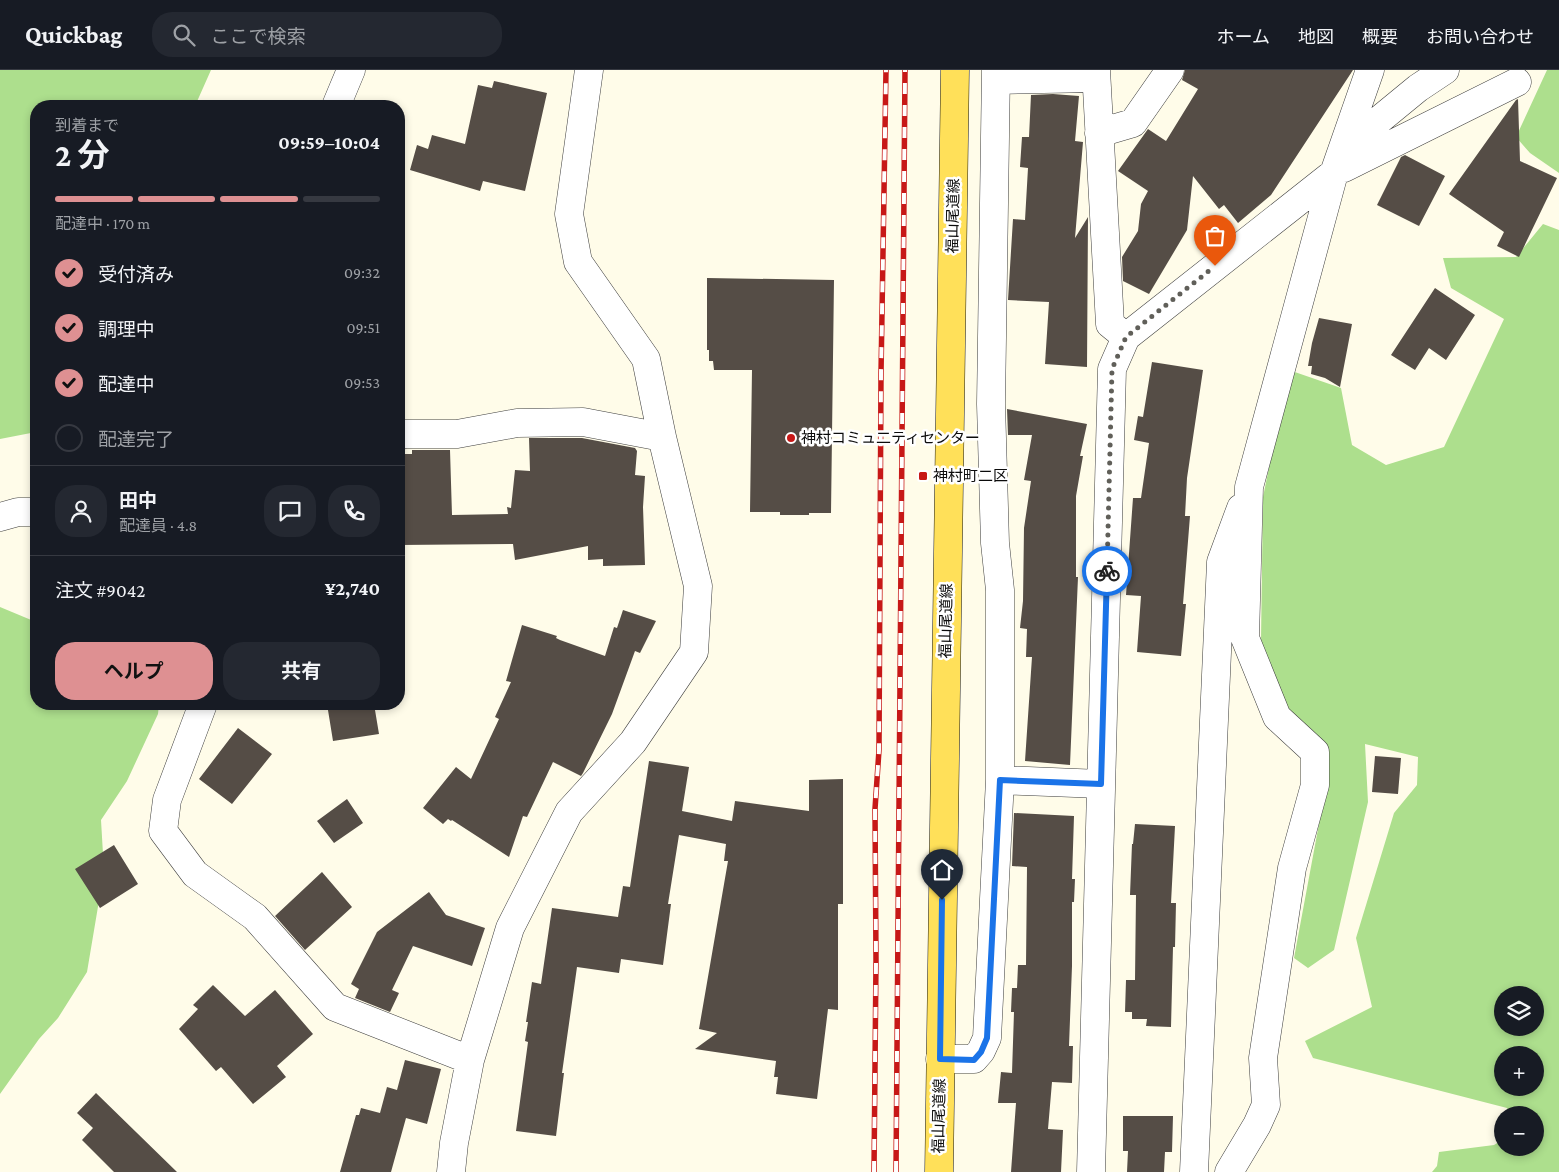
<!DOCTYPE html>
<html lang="ja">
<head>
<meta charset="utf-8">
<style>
  :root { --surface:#171b24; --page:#242831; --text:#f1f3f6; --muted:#9ea1a6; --line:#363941; --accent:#de9092 }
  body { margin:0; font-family:"Crimson Pro","Noto Sans JP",serif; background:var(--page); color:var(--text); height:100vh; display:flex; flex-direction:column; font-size:19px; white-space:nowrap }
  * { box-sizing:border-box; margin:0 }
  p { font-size:16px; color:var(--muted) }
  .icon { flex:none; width:28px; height:28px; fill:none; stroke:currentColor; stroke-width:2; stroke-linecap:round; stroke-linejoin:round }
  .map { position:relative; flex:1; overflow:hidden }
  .details { position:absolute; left:30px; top:30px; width:375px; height:610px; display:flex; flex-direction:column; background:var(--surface); border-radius:20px; box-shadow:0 2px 8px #0003 }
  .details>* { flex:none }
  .controls { position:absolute; left:1494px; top:916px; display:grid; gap:10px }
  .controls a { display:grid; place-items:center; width:50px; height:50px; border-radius:50%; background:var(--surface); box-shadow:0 2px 8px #0003; font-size:25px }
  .pin { position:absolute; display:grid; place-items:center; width:42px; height:42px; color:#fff; margin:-51px -21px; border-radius:50% 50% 50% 0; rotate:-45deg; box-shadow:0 0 5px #0007 }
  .pin .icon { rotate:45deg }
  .courier { position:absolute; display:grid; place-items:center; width:50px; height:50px; margin:-25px; border:4px solid #1a73e8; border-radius:50%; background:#fff; color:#222; box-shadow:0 1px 6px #0007 }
  .overview em { font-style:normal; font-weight:700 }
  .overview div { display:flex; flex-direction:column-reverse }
  .overview { display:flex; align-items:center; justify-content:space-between; height:85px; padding:0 25px }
  h1 { font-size:32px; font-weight:700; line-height:38px }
  .bar { display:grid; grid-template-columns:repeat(4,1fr); gap:8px 5px; align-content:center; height:60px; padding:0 25px }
  .bar i { height:6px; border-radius:4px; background:var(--line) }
  .bar .selected { background:var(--accent) }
  .bar p { grid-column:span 4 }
  .line { display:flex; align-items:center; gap:12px; padding:0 25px; border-top:1px solid var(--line) }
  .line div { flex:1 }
  .round { display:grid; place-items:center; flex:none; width:52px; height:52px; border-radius:20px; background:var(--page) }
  ol { padding:0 25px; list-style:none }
  li { display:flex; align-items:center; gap:15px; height:55px }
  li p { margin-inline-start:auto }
  li .icon { padding:5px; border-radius:50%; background:var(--accent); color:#111; stroke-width:4 }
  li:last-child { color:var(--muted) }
  li i { width:28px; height:28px; border:2px solid var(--line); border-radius:50% }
  .primary-button { display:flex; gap:10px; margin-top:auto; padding:10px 25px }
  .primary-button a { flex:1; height:58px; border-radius:20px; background:var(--accent); color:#111; font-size:20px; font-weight:700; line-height:58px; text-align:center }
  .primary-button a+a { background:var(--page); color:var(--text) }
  header { display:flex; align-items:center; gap:30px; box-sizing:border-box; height:70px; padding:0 25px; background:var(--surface); border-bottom:1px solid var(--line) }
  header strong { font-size:24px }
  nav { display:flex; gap:28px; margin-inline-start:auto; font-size:18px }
  .search { width:350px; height:45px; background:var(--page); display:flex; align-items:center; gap:12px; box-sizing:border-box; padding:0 18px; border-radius:20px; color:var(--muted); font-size:19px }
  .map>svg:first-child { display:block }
  .forest { fill:#addf8d; fill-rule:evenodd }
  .building { fill:#554d46 }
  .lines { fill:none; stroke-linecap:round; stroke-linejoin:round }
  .street-casing { stroke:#3e3e3e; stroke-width:29 }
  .primary-casing { stroke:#1c1c1c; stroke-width:29 }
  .street { stroke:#fff; stroke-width:28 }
  .primary { stroke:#ffe059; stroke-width:28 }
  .rail-casing { stroke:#c71817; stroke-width:5.5 }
  .rail { stroke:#fff; stroke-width:4; stroke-dasharray:11; stroke-linecap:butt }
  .done { stroke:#605f59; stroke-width:5; stroke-dasharray:0 9 }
  .route { stroke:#1a73e8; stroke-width:6 }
  .poi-dot { fill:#c71817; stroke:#fff; stroke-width:2 }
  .labels { text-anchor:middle; stroke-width:5; stroke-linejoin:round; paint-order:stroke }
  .street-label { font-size:15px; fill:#0b0b0b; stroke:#fff }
  .poi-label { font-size:15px; fill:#0b0b0b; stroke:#fff; text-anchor:start }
</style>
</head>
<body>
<header>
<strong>Quickbag</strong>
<div class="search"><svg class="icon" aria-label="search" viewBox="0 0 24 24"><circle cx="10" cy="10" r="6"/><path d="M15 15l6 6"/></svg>ここで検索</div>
<nav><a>ホーム</a><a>地図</a><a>概要</a><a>お問い合わせ</a></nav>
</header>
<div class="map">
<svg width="1559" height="1102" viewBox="0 0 1559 1102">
  <rect width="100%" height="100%" fill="#fffce9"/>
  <!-- forest -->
  <path class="forest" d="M0,0H211L195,36H36V362L0,369Z
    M1547,0H1559V103L1530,83L1516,67Z
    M1543,154L1559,160V1102H1432L1437,1096L1439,1082L1494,1075L1502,1070V1078H1535V1045H1509L1507,1038L1313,988L1305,971L1372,937L1356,868L1394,743L1417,715L1418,687L1365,674L1368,732L1334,880L1308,898L1294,888L1329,700L1275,628L1261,570L1263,427L1289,300L1341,318L1352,375L1386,395L1444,377L1504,249L1451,218L1443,188L1516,187ZM1502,925H1535V958H1502ZM1502,985H1535V1018H1502Z
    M0,537L36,552V634H159L158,644L127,711L101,750L104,801L87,902L58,948L39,969L0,1024Z"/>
  <!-- building -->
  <path class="building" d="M1185,0H1353L1271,125L1238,153L1224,135L1219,139L1193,106L1187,160L1149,224L1123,211L1122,187L1138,161L1141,134L1148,121L1118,101L1148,59L1166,71L1198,19L1182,10Z
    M494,11L547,23L525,121L483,111L480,121L410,100L417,75L428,79L432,65L465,74L478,15L492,18Z
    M1053,24L1079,26L1075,71L1083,72L1075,168L1088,147L1087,297L1045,294L1049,232L1008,230L1013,149L1025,150L1028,98L1020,97L1022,67H1029L1031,25Z
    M1518,29L1520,91L1557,108L1519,187L1497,176L1504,162L1449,124L1516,30Z
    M1405,85L1445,106L1419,156L1377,135L1401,87Z
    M707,208L834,210L831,443H809V445H780V442H750L752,300H714L713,291H709V280H707Z
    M1435,218L1475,245L1446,290L1429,278L1415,300L1391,285Z
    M1319,248L1352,254L1340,317L1325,308L1311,304L1312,296H1308L1312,273Z
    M1152,292L1203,300L1187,408L1185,446H1190L1183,534H1186L1181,586L1137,582L1141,526L1126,525L1133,428H1141L1149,373L1134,370L1138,346L1143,347Z
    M1007,339L1087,354L1080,386H1083L1076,426V507H1078L1070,695L1025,691L1032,587H1026L1027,559L1020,558L1023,531L1024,458L1031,411L1024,410L1032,365H1008Z
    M529,368H582L635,378L637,381L635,405L645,406L643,437L645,495L603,496V489L588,490V476L515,490L513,474L399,475V384H412V380H450L452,445L508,444L507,437L511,438L515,400L530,401Z
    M623,540L656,551L640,583L635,581L612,644L583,703L581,706L553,692L527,747L523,746L509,787L452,750L451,751L448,749L443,754L423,738L456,697L471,709L499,649L495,647L511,612L506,611L522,555L557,566L556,568L560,570L605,586L614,557L617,558Z
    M327,634H374L379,664L333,671Z
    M238,658L272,684L232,734L199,709Z
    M1375,686L1401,688L1398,724L1372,722Z
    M649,691L689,697L682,741L732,751L735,731L809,741V710L843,709V834H838V940L828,939L817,1029L776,1024L778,1007H774L776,991L695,979L717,963L699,959L728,791H724L726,774L679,765L668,834H671L663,895L621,889L619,903L577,897L562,1003H564L556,1066L516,1061L528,972L525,971L528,952H526L532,912L541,914L552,838L618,847L623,816L630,817Z
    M347,729L363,753L334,773L317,751Z
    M1014,743L1074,746L1072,809H1075L1074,832H1072V896L1069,976H1073L1072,1013L1052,1012L1048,1059L1063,1060L1061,1102H1011L1016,1033H998L1001,1002L1012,1003L1014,942H1011L1012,918H1017L1018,895H1026L1027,797L1012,796Z
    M1135,754L1175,756L1171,833H1176L1175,877H1173L1171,957L1146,956L1147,949H1132V942H1125L1126,910H1135L1136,825H1130L1132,774H1133Z
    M114,775L138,814L100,838L75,799Z
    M322,802L352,837L305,880L275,846Z
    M429,822L446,845L485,858L472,896L413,876L392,920L399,923L390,942L355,928L359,919L351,914L377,862Z
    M213,915L245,946L275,920L313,964L277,996L286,1007L253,1034L221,997L216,1001L179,959L198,939L193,935Z
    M405,990L441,999L427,1054L406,1048L391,1102H340L356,1045H359L361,1038L380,1043L387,1017L397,1020Z
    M96,1023L177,1102H114L82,1070L93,1058L77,1043Z
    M1123,1046H1173L1172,1082H1165L1164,1102H1127L1128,1081H1123Z"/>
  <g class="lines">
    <!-- street casing -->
    <g class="street-casing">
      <path id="street" d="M1096,0L1110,254L1126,267
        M996,10L1096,8
        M336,36L351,0
        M1099,63L1133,53L1170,0
        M1344,98L1517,12
        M399,366L403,364H457L517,353L583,352L662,367
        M0,447L18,442H36
        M203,634L167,730L163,761L195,804L255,847L335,937L470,990
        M1000,710L1101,714
        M940,989H974L981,981L987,968L1000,710V520L995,473L991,334L996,0
        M451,1102L454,1073L470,990L510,858L569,742L633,672L694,582L698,516L662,367L646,289L578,192L569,144L589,0
        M1091,1102L1112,299L1126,267L1334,103L1370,0
        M1194,1102L1221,492L1241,438
        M1229,1102L1257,1055L1266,1035L1263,988L1292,798L1315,715V682L1277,647L1245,568L1249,417L1334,103L1379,50L1418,18L1445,0"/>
    </g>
    <!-- primary casing -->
    <g class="primary-casing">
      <path id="primary" d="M939,1102L955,0"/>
    </g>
    <!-- street -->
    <use href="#street" class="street"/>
    <!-- primary -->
    <use href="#primary" class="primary"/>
    <!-- rail casing -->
    <g class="rail-casing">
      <path id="rail" d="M874,1102L876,891L875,739L879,680L881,304L886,0
        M896,1102L905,0"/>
    </g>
    <!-- rail -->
    <use href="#rail" class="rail"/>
  </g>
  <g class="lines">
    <!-- done -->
    <path class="done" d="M1107,501L1112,299L1126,267L1215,196"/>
    <!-- route -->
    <path class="route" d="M942,830L940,989L974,990L981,982L987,968L1000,710L1101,714L1107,501"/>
  </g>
  <!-- markers -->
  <g class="poi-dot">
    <circle cx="791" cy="368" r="5"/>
    <rect x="918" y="401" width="10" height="10" rx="2.5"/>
  </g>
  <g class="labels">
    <!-- street labels -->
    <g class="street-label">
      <text transform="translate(953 146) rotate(-89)" y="5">福山尾道線</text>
      <text transform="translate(946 551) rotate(-89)" y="5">福山尾道線</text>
      <text transform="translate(939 1046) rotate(-89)" y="5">福山尾道線</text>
    </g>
    <!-- poi labels -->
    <g class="poi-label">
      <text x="801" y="373">神村コミュ二ティセンター</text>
      <text x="933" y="411">神村町二区</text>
    </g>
  </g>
</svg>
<div class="controls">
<a><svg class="icon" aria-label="layers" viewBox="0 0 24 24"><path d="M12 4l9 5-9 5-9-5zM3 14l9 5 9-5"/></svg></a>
<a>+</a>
<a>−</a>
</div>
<div class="pin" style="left:1215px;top:196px;background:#ea580c"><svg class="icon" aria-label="bag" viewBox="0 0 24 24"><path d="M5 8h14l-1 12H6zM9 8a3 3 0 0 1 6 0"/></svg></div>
<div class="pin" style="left:942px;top:830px;background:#1f2937"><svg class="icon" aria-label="home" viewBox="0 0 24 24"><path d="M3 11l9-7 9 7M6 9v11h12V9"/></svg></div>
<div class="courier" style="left:1107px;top:501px"><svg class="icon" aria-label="bike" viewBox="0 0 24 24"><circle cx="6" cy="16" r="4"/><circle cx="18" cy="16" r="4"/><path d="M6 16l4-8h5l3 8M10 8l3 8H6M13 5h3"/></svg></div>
<section class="details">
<div class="overview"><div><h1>2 分</h1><p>到着まで</p></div><em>09:59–10:04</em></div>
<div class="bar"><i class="selected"></i><i class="selected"></i><i class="selected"></i><i></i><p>配達中 · 170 m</p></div>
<ol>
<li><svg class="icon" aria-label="check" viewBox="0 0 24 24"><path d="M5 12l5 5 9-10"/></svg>受付済み<p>09:32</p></li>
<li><svg class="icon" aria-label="check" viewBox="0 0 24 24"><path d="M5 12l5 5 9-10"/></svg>調理中<p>09:51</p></li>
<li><svg class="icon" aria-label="check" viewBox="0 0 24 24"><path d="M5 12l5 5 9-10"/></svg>配達中<p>09:53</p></li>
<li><i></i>配達完了</li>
</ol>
<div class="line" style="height:90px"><a class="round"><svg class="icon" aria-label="person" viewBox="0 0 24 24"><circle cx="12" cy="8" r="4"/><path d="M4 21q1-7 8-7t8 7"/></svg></a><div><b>田中</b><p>配達員 · 4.8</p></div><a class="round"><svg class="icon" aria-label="chat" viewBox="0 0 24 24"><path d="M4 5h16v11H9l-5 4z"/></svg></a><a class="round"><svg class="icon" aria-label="phone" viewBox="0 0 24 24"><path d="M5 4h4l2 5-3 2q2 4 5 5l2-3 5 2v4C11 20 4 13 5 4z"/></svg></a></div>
<div class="line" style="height:65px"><div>注文 #9042</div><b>¥2,740</b></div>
<div class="primary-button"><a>ヘルプ</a><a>共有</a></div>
</section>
</div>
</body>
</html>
